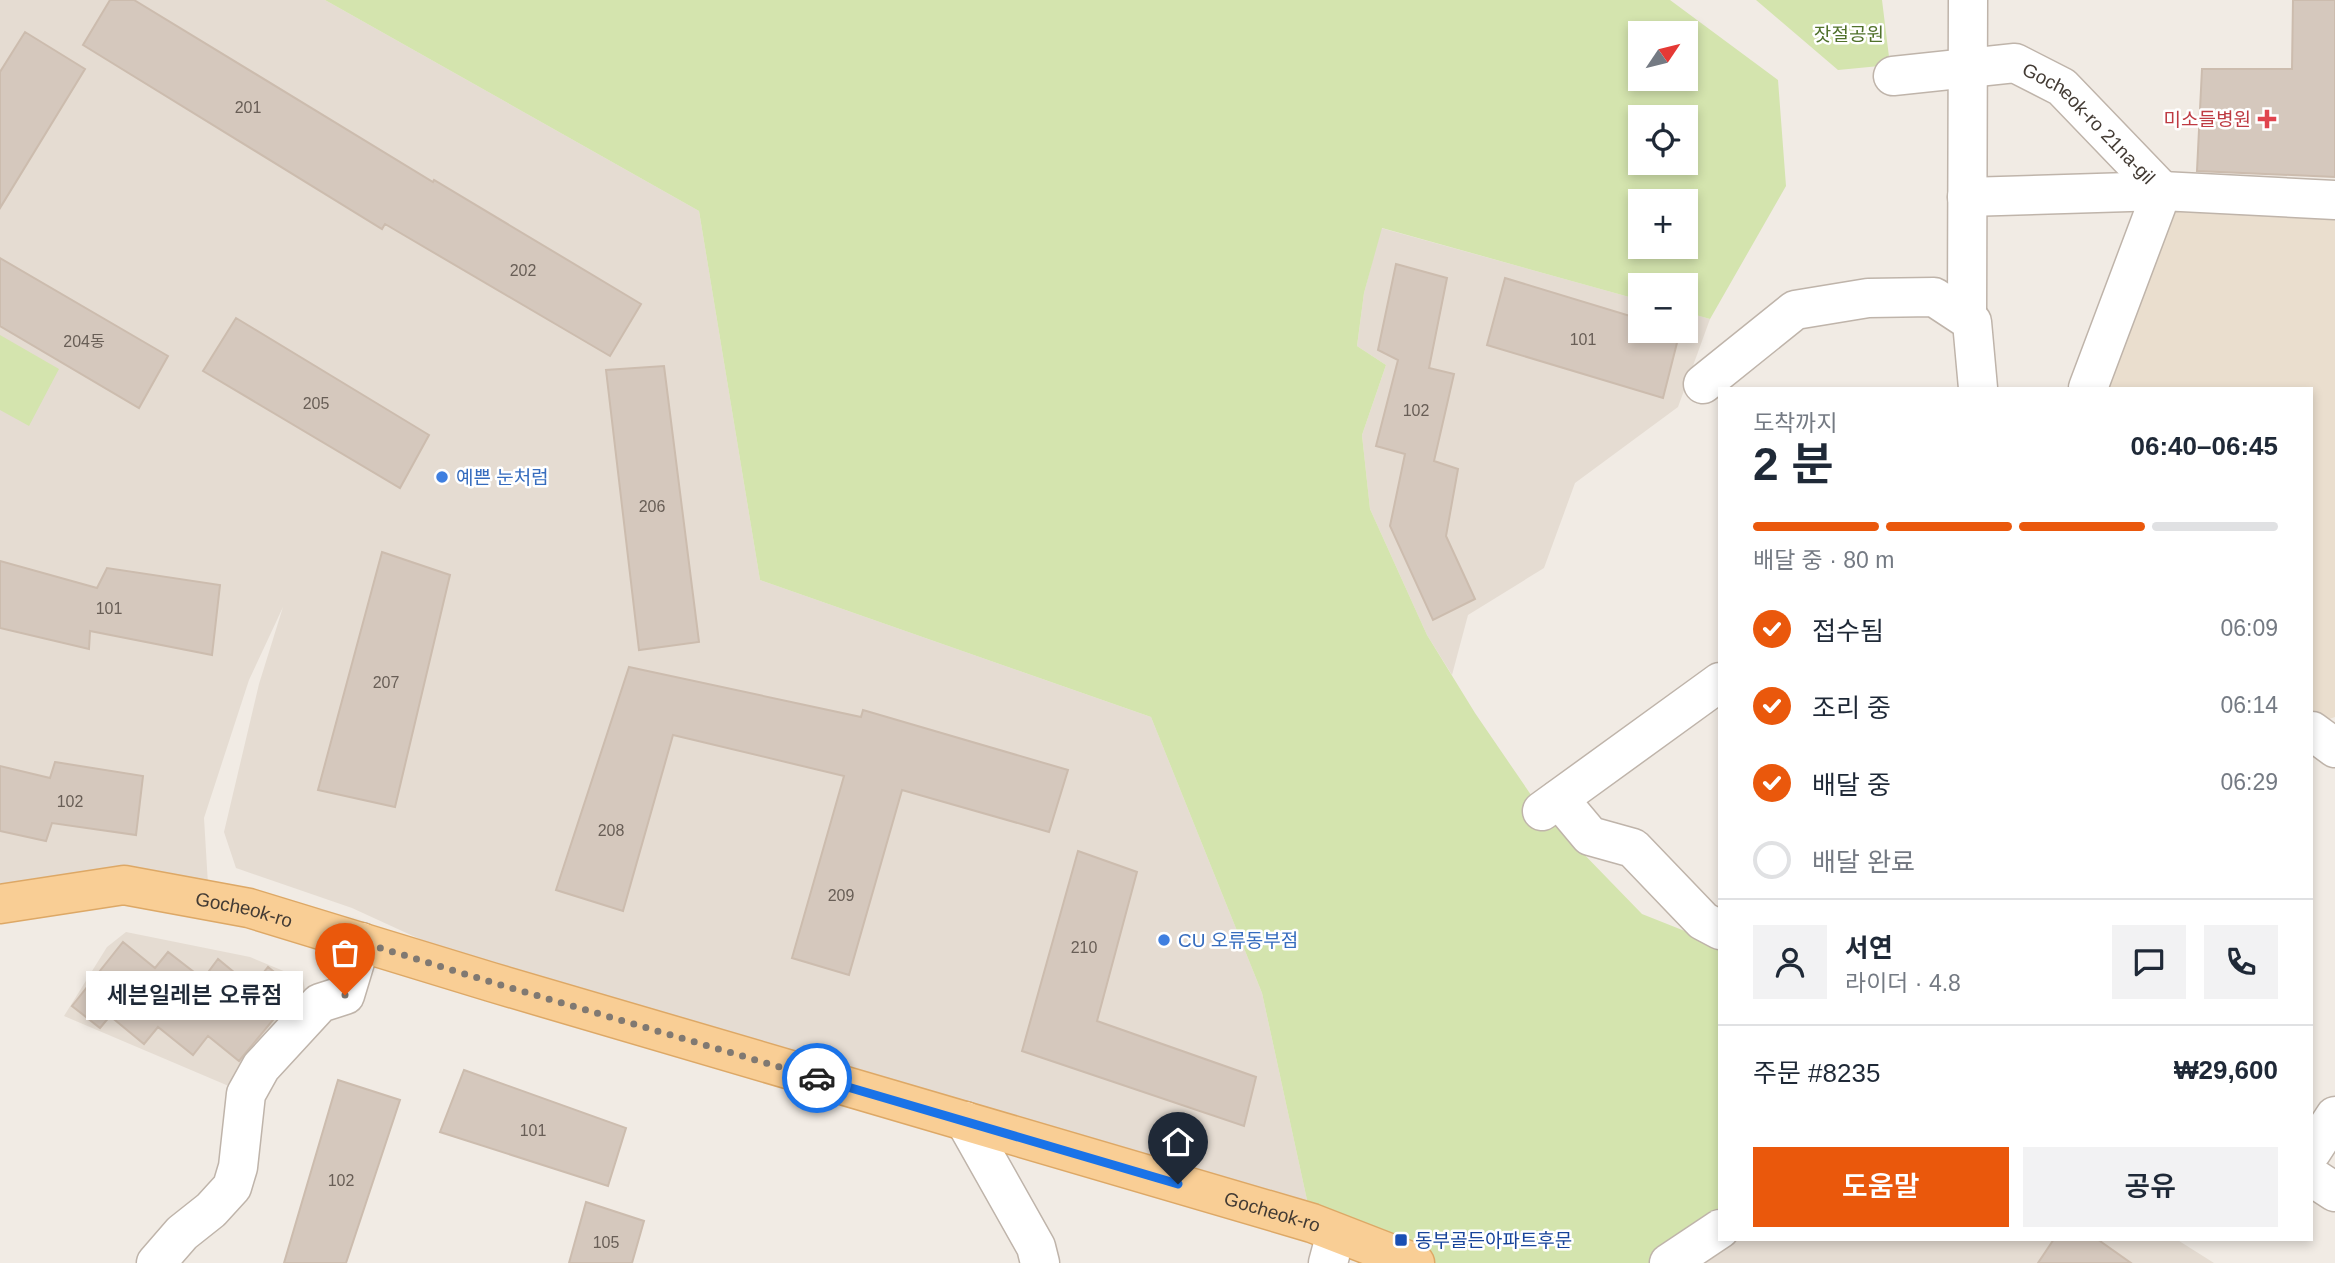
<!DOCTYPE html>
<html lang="ko">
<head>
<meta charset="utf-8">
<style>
  :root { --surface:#fff; --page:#f2f2f3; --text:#1f2937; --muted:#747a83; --line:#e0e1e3; --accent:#ea580c }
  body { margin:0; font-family:Helvetica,"Noto Sans KR",sans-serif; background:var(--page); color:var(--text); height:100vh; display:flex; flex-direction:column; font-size:26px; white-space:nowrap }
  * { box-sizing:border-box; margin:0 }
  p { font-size:23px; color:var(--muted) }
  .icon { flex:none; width:38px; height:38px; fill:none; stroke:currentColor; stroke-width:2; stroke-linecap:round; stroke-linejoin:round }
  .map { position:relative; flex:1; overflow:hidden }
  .details { position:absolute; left:1718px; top:387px; width:595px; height:854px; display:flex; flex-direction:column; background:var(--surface); border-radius:0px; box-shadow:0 4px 10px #0003 }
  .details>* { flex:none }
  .needle { width:46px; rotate:55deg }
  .tools { position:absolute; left:1628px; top:21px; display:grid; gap:14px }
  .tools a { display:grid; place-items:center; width:70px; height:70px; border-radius:0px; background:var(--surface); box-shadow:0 4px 10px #0003; font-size:35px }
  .pin { position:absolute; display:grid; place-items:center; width:60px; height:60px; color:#fff; margin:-72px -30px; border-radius:50% 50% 50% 0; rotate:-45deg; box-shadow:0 0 7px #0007 }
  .pin .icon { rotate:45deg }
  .courier { position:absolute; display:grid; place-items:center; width:70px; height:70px; margin:-35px; border:5px solid #1a73e8; border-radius:50%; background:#fff; color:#222; box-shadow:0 2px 9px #0007 }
  .bubble { position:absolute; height:49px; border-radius:0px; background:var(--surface); box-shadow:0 4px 10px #0003; font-size:23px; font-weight:600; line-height:49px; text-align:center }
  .overview em { font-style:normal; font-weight:600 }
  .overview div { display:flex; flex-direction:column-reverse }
  .overview { display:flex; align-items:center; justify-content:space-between; height:119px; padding:0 35px }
  h1 { font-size:46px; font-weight:600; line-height:52px }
  .bar { display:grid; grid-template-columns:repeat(4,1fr); gap:10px 7px; align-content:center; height:84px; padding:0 35px }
  .bar i { height:9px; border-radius:5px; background:var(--line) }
  .bar .current { background:var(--accent) }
  .bar p { grid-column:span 4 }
  .line { display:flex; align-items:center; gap:18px; padding:0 35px; border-top:2px solid var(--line) }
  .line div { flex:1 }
  .round { display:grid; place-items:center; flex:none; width:74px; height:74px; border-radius:0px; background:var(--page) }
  ol { padding:0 35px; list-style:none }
  li { display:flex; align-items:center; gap:21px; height:77px }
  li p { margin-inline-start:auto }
  li .icon { padding:7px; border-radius:50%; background:var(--accent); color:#fff; stroke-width:4 }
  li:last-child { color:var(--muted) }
  li i { width:38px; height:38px; border:4px solid var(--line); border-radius:50% }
  .cta { display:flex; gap:14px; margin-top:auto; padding:14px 35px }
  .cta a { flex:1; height:80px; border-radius:0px; background:var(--accent); color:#fff; font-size:28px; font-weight:600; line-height:80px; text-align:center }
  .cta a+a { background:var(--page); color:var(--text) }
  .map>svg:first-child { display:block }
  .residential { fill:#e5dcd2 }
  .education { fill:#eadece }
  .green { fill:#d4e4ae; fill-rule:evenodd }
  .building { fill:#d5c8bd; stroke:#ccbcae; stroke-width:2 }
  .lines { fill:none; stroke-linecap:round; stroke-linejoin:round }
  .minor-casing { stroke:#bfb4aa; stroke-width:41 }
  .major-casing { stroke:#dda866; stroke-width:41 }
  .minor { stroke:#fff; stroke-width:38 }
  .major { stroke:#f9ce95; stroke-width:38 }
  .done { stroke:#807972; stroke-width:7; stroke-dasharray:0 12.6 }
  .route { stroke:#1a73e8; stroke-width:9 }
  .health-dot { fill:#e0444e; stroke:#fff; stroke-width:2.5 }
  .shop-dot { fill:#3f7fe0; stroke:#fff; stroke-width:2.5 }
  .transit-dot { fill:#1a4fb4; stroke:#fff; stroke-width:2.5 }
  .labels { text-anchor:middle; stroke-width:5; stroke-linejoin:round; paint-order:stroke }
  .number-label { font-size:16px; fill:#685e56 }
  .park-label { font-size:19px; fill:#50712b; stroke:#fff }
  .health-label { font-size:19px; fill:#be3a42; stroke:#fff; text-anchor:end }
  .street-label { font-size:19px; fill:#433b34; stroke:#fff }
  .shop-label { font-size:19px; fill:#366cbe; stroke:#fff; text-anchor:start }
  .transit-label { font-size:19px; fill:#164399; stroke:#fff; text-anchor:start }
</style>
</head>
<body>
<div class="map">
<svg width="2335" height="1263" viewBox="0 0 2335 1263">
  <rect width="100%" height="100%" fill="#f1ebe4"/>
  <!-- residential -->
  <path class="residential" d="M0,0H325L699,211L760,580L1151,717L1262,993L1312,1223L550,999L352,908L236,868L224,832L259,684L283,607L249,680L204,818L209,901L0,904Z
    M1381,228L1640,300V331H1685V312L1710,319L1678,407L1575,483L1544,568L1468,615L1452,675L1427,635L1370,509L1362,435L1386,365L1357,346L1364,293Z
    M126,932L250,957L303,979L305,989L231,1087L64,1016L107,947Z
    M1720,1239H2176L2214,1263H1669Z"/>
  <!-- education -->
  <path class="education" d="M2162,191L2335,200V717L2312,725V388H2088Z"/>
  <!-- green -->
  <path class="green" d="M325,0H1670L1778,80L1786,186L1710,319L1685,312V285H1640V300L1382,228L1364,293L1357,346L1386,365L1362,435L1370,509L1427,635L1475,713L1542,811L1642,914L1720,945V1229L1669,1263H1415L1312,1223L1262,993L1151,717L760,580L699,211ZM1640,33H1685V79H1640ZM1640,117H1685V163H1640ZM1640,201H1685V247H1640Z
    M1756,0H1882L1890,65L1838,70Z
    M0,335L59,369L29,426L0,410Z"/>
  <!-- building -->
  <path class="building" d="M110,0H134L433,182L434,180L641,304L610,356L385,224L382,229L83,45Z
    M2293,0H2335V177L2197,171L2202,69H2292Z
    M25,32L85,69L0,208V72Z
    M0,258L168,356L139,408L0,326Z
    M1396,264L1447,278L1429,368L1454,374L1434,461L1458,469L1446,536L1475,599L1433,620L1390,526L1405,454L1376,446L1398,360L1378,350Z
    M1505,278L1640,319V331H1680L1663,398L1487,345Z
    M236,318L429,435L400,488L203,371Z
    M664,366L699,642L639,650L606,370Z
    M382,552L450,575L395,807L318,790Z
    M0,561L97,588L107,568L220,585L212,655L90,631L89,649L0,628Z
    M629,667L861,717L863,710L1068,770L1049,832L902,790L849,975L792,958L844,776L673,735L623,911L556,890Z
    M55,762L143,776L136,835L52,823L46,841L0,831V766L50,778Z
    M1078,851L1137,872L1097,1021L1256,1077L1244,1126L1022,1051Z
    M123,942L155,968L168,952L203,979L218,959L252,987L268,967L297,991L239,1061L208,1036L193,1055L158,1027L144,1044L110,1016L100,1028L72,1006Z
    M464,1070L626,1128L608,1186L440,1132Z
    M338,1080L400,1100L346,1263H284Z
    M586,1202L644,1221L632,1263H569Z
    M2054,1239H2097L2131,1263H2038Z"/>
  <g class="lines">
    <!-- minor casing -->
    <g class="minor-casing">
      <g id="minor">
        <path id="s1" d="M1893,76L2015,63L2062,87L2162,191"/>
        <path d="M1967,197L2162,191"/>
        <path d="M1967,318L1968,0"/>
        <path d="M1703,384L1795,310L1868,298L1934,297L1972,322L1978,388"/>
        <path d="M2088,388L2162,191L2335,200"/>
        <path d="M2312,731L2335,748"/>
        <path d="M1559,799L1590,836L1633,848L1703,921L1720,930"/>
        <path d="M1542,811L1720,682"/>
        <path d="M965,1121L1036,1247L1040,1263"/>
        <path d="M2312,1151L2335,1116"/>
        <path d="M2312,1177L2335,1192"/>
        <path d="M156,1263L182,1233L211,1210L232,1187L238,1167L246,1094L261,1067L320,1003L345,995L361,942"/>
        <path d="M1328,1263L1336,1233"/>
        <path d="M1669,1263L1720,1229"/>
      </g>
    </g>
    <!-- major casing -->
    <g class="major-casing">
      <g id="major">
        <path id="s2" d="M0,904L124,885L249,908L491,982L1312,1223L1415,1263"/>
      </g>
    </g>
    <!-- minor -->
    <use href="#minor" class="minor"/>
    <!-- major -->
    <use href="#major" class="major"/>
  </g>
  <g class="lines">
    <!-- done -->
    <path class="done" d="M345,995L361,942L491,982L817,1078"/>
    <!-- route -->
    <path class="route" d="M817,1078L1178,1184"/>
  </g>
  <!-- markers -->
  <path class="health-dot" d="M2263.5 108.5h7v7h7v7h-7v7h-7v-7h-7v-7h7z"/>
  <g class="shop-dot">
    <circle cx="442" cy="477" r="7"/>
    <circle cx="1164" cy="940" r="7"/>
  </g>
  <rect class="transit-dot" x="1394" y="1233" width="14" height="14" rx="3.5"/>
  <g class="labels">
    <!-- number labels -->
    <g class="number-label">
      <text x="248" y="113">201</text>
      <text x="523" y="276">202</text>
      <text x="1583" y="345">101</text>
      <text x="84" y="347">204동</text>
      <text x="316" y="409">205</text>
      <text x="1416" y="416">102</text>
      <text x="652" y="512">206</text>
      <text x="109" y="614">101</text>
      <text x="386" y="688">207</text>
      <text x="70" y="807">102</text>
      <text x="611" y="836">208</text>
      <text x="841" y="901">209</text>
      <text x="1084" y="953">210</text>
      <text x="533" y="1136">101</text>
      <text x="341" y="1186">102</text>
      <text x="606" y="1248">105</text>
    </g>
    <!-- park labels -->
    <g class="park-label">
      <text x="1849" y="41">잣절공원</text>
    </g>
    <!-- health labels -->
    <g class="health-label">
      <text x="2251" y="126">미소들병원</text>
    </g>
    <!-- street labels -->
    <g class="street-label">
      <text dy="7" stroke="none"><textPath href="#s1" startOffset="219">Gocheok-ro 21na-gil</textPath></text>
      <text dy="7" stroke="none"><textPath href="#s2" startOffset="248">Gocheok-ro</textPath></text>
      <text dy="7" stroke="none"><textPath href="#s2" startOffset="1320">Gocheok-ro</textPath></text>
    </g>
    <!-- shop labels -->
    <g class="shop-label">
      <text x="456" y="484">예쁜 눈처럼</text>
      <text x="1178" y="947">CU 오류동부점</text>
    </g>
    <!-- transit labels -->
    <g class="transit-label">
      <text x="1415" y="1247">동부골든아파트후문</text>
    </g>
  </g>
</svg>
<div class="tools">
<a><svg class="needle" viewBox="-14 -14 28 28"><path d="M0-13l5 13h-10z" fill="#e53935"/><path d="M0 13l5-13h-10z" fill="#747a83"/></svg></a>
<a><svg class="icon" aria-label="locate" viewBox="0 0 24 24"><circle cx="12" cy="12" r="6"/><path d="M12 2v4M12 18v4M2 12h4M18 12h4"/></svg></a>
<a>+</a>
<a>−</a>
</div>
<div class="pin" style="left:345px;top:995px;background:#ea580c"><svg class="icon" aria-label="bag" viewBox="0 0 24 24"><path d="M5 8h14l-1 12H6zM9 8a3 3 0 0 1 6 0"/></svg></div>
<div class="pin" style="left:1178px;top:1184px;background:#1f2937"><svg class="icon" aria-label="home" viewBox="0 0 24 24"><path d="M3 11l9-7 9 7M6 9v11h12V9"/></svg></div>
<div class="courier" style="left:817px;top:1078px"><svg class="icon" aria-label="car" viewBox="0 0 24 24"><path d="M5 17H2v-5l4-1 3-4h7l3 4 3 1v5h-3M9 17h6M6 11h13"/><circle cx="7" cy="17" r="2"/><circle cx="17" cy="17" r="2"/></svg></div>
<div class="bubble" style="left:86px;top:971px;width:217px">세븐일레븐 오류점</div>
<section class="details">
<div class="overview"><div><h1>2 분</h1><p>도착까지</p></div><em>06:40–06:45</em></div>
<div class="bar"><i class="current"></i><i class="current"></i><i class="current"></i><i></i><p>배달 중 · 80 m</p></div>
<ol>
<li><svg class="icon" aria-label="check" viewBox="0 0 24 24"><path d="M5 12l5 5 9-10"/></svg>접수됨<p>06:09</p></li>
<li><svg class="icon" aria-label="check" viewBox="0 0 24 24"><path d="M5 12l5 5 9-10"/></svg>조리 중<p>06:14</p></li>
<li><svg class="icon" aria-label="check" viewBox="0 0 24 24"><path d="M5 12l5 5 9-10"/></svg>배달 중<p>06:29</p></li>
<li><i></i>배달 완료</li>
</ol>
<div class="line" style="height:126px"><a class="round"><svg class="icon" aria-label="person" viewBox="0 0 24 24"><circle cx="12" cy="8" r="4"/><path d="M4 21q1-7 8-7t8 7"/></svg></a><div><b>서연</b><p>라이더 · 4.8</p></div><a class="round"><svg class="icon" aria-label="chat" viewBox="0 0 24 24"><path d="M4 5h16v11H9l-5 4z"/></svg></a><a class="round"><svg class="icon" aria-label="phone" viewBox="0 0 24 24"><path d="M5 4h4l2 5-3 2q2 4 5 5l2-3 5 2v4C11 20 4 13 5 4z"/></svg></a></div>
<div class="line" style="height:91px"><div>주문 #8235</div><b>₩29,600</b></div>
<div class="cta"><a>도움말</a><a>공유</a></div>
</section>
</div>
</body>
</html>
